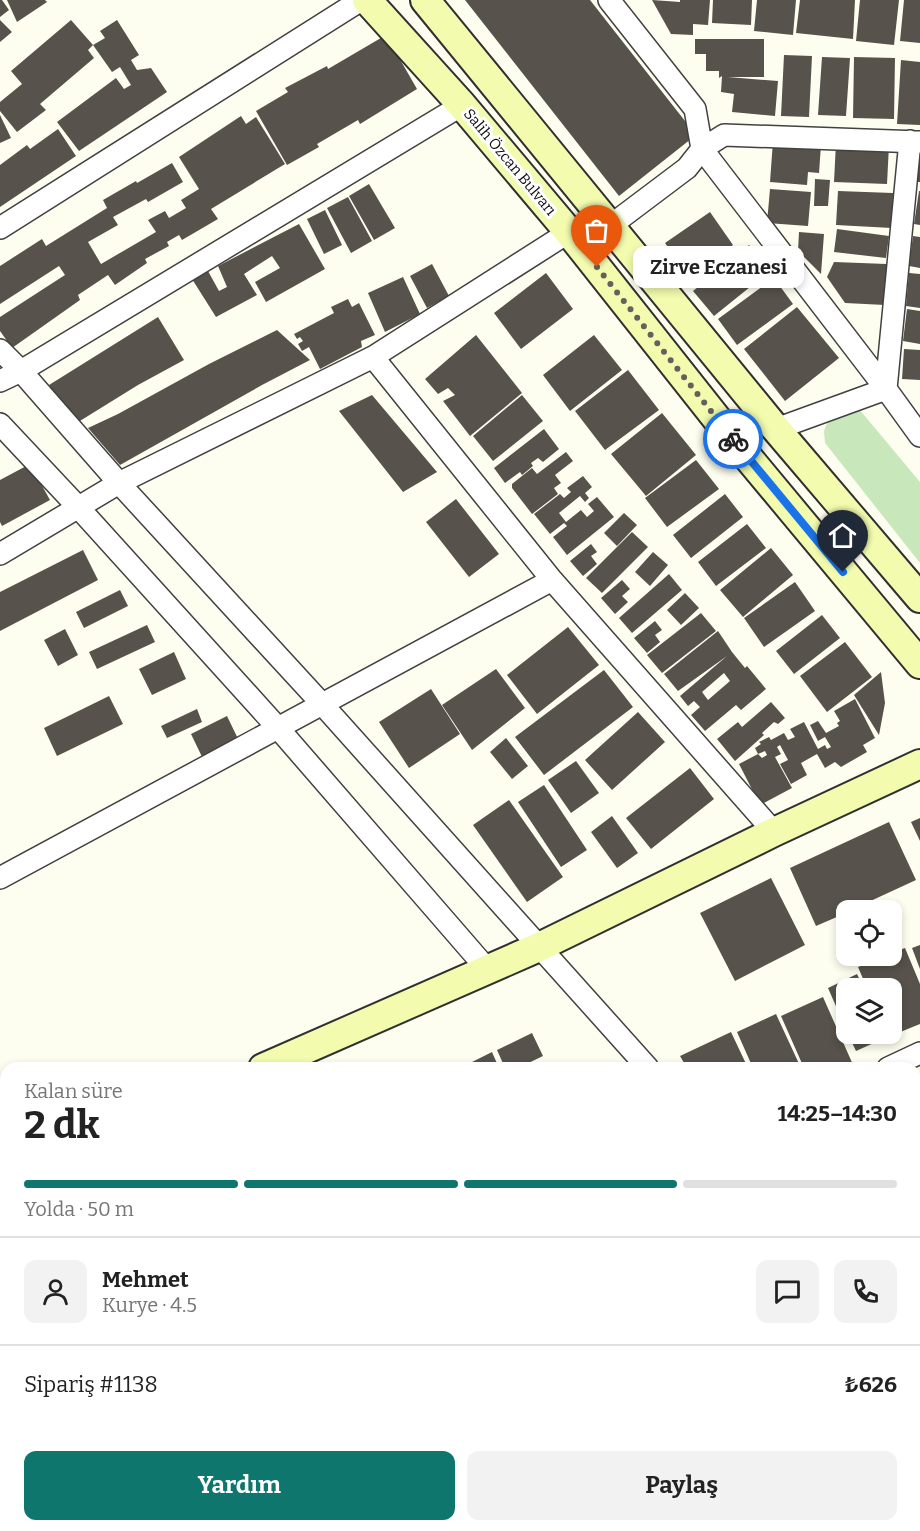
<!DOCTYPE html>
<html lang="tr">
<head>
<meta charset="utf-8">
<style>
  :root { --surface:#fff; --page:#f2f2f2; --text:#222; --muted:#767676; --line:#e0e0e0; --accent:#0f766e }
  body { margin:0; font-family:Bitter,serif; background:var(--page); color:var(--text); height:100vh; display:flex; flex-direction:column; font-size:22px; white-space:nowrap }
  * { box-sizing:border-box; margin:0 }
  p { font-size:20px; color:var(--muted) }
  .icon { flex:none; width:33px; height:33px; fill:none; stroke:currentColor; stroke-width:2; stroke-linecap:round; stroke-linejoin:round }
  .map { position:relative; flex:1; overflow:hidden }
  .panel { position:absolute; left:0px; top:1062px; width:921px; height:470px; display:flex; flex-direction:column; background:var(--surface); border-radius:18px 18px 0 0; box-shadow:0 3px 9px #0003 }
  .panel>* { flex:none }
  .buttons { position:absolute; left:836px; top:900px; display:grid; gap:12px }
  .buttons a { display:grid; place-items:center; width:66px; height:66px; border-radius:12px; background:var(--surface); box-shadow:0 3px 9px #0003; font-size:30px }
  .pin { position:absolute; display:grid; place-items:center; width:51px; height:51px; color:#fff; margin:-62px -26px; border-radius:50% 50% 50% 0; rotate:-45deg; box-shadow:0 0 6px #0007 }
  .pin .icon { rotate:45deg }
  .courier { position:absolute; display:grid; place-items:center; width:60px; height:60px; margin:-30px; border:4px solid #1a73e8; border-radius:50%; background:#fff; color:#222; box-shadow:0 2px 8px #0007 }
  .bubble { position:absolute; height:42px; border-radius:12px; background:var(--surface); box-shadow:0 3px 9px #0003; font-size:20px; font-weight:700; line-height:42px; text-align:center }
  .overview em { font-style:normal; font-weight:700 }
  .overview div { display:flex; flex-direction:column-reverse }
  .overview { display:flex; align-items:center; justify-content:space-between; height:102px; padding:0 24px }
  h1 { font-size:39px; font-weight:700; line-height:45px }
  .bar { display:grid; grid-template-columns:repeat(4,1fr); gap:9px 6px; align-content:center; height:72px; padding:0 24px }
  .bar i { height:8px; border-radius:4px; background:var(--line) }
  .bar .on { background:var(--accent) }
  .bar p { grid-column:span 4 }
  .line { display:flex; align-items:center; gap:15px; padding:0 24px; border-top:2px solid var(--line) }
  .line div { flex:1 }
  .round { display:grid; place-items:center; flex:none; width:63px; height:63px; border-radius:12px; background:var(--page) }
  .button { display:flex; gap:12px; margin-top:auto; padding:12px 24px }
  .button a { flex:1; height:69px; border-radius:12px; background:var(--accent); color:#fff; font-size:24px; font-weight:700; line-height:69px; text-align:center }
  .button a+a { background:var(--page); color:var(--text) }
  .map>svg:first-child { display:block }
  .green { fill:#c8e8bb }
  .building { fill:#57524b; fill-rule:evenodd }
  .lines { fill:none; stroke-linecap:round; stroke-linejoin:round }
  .street-casing { stroke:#414141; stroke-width:24 }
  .secondary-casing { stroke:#303030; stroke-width:32 }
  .street { stroke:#fff; stroke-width:21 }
  .secondary { stroke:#f2fbae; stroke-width:28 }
  .done { stroke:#62625d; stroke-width:6; stroke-dasharray:0 10.8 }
  .route { stroke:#1a73e8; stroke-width:8 }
  .labels { text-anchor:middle; stroke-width:6; stroke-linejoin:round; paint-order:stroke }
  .street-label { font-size:15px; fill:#0e0e0e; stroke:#fff }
</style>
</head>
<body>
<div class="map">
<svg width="920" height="1531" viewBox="0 0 920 1531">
  <rect width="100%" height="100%" fill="#fefef0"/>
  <!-- green -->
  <path class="green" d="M859,409L920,482V563L825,443C825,438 823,432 825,428C830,416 847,412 859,409Z
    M6,1230V1344L0,1335V1233Z
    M128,1526H246L250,1531H132Z
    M464,1526H632L633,1531H453Z"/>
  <!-- building -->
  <path class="building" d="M0,0H2L9,10L0,17Z
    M7,0H45L47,2L17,22Z
    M465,0H590L696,135L619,196Z
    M652,0L680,2V0H710L708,25L693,24V35L671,34Z
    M713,0H752L751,25L712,23Z
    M757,0H796L793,35L754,31Z
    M800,0H855L853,39L796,33Z
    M860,0H899L894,45L856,41Z
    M904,0H920V43L900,41Z
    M0,20L12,32L0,42Z
    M71,20L93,45L105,38L100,31L117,20L139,55L131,60L137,70L151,68L167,92L79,151L57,122L116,78L124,89L131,85L120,67L112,72L93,45L88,50L94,58L40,104L46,110L17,132L0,111V102L22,84L11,71Z
    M386,35L417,89L360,124L358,120L317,144L319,147L287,165L256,111L288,92L285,88L327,66L328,69Z
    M695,39H764V77H728L778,81L775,116L732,112L734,94L721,92L722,76L719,78V71H706V54H695Z
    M784,55L812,56L809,117L781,116Z
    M822,57L850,58L846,116L818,115Z
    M854,57L895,58L894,119L853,118Z
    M901,60L920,62V125L897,124Z
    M0,115L11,138L0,143Z
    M241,116L246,124L256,117L285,164L211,209L218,219L182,240L179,235L167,242L169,246L145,259L147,263L115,285L108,275L78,295L80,300L12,348L0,331V317L65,275L59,266L0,304V266L42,239L46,246L107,208L103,200L136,181L137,183L172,163L183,182L148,202L146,199L113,217L118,225L88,242L101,264L156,232L148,220L165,211L169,218L186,208L181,200L199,189L179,157Z
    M58,129L76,156L0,207V165L27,145L30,149Z
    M773,141L821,145L819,173L808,172L807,185L770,182Z
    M836,143L889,145L887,184L834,182Z
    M918,151H920V182H916Z
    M815,179L830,180L828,206H814Z
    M369,184L395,228L374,240L349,196Z
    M770,189L811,192L808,226L767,223Z
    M838,191L893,193L892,228L836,225Z
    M919,191H920V225L914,224Z
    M348,197L372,241L351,253L327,208Z
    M325,210L342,245L324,254L307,219Z
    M710,212L733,245L688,276L665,243Z
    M299,224L325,269L266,302L255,282L280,268L272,256L244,274L257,295L216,317L192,279L208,271L219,291L227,287L218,266Z
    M837,229L889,236L886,258L834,252Z
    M799,232L824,234L821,274L798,251Z
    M913,236L920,237V268L909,266Z
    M749,245L770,271L714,316L693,291Z
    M834,262L887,264L885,305L845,303L827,277Z
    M432,264L449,296L427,308L410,276Z
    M546,273L573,309L521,349L494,313Z
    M909,273L920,274V308L906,306Z
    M403,277L420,314L385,332L368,293Z
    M774,278L793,304L737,345L718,319Z
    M348,299L352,307L359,303L375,335L361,341L362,347L320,369L309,347L302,351L298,344L303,341L300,337L297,339L294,334L334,313L331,307Z
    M797,307L839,358L785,401L744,349Z
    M907,309L920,311V344L903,341Z
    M158,317L184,360L138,385L75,424L49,385Z
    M277,330L310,360L262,385L120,465L88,428L118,414L209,364Z
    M476,335L522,393L470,436L443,401L455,395L448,388L438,394L425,379Z
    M594,335L622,370L570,411L543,375Z
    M904,349L920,350V380L902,379Z
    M628,370L659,410L605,450L575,411Z
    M372,395L437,472L403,492L339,411Z
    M522,395L543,421L493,461L473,436Z
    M662,413L696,455L646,496L611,454Z
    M544,429L559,449L543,462L538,458L531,463L533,466L522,475L520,472L505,483L494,468Z
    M566,452L573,461L555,475L561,483L554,488L558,494L532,514L512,488V484L532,468L537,474Z
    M696,460L719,489L667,527L645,498Z
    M30,464L50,500L2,526L0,522V480Z
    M583,476L592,487L585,493L589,498L585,502L580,496L559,513L566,522L581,510L587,517L594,511L588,504L597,497L614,517L567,555L553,537L567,526L564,523L550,534L534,514L560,494L564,498L571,492L567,488Z
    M725,494L743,517L691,558L673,535Z
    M456,499L499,554L469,577L426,522Z
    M624,513L637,525L617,546L604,533Z
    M747,524L766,548L716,586L698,562Z
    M632,532L648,547L602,593L586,578Z
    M591,544L597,552L591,556L597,564L583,576L570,561Z
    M771,548L793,575L743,617L720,590Z
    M83,550L98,580L0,631V592Z
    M653,552L668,565L650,586L635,572Z
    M669,574L682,590L632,633L619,618Z
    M622,580L630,589L622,596L628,602L615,614L601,598Z
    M795,582L815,611L764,647L744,618Z
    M120,590L128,606L84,628L76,612Z
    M685,593L699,608L681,625L667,610Z
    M701,613L716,631L662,673L647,655Z
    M822,615L840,638L794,674L776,651Z
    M655,621L662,630L655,635L660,642L647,653L634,638Z
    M147,625L155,642L97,669L89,652Z
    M568,627L599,665L537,714L507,675Z
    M65,629L78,655L58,666L44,640Z
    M718,631L732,652L745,668L747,666L766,689L741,710L736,705L705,731L691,715L700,707L694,701L688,706L680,696L727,656L678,691L664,674ZM724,673L730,681L708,700L702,692Z
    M845,642L872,677L827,712L800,676Z
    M174,652L186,679L152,695L139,669Z
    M496,669L525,708L472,750L442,705Z
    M604,670L633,707L544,775L515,737Z
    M881,672L885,703L879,735L854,695Z
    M431,689L460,734L409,768L379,722Z
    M109,696L123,724L57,756L44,728Z
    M855,699L875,738L863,745L867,752L841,767L835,762L825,768L817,754L801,763L807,775L791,784L780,764L788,760L780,745L777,747L781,754L775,757L792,788L760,805L739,764L758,754L762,758L767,755L765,751L758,754L755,748L761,744L759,742L769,737L771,740L784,733L788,740L795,737L790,729L804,722L818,749L825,745L827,749L831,747L825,737L818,741L810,725L818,721L826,733L839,726L837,723L840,721L834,711Z
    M771,702L785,718L778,724L774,722L762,733L764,735L735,761L717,739L738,722L742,727Z
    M197,709L202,722L167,738L161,726Z
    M638,712L665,742L612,790L585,760Z
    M227,716L241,745L205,763L191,734Z
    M506,738L528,766L512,779L490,752Z
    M576,761L599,793L571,813L548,780Z
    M690,768L714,799L651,849L626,818Z
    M544,785L587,850L561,867L518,802Z
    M509,800L563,877L527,902L473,825Z
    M612,816L638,853L617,868L591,832Z
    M920,818V841L911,822Z
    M889,822L916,880L851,910H846V913L816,926L790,868Z
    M771,878L805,945L735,981L700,913Z
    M920,945V969L912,948Z
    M905,948L920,984V1024L888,1037L886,1034H891V988H867L858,967L886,956H891V953Z
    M857,974L864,988H846V1029L828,988Z
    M823,997L854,1067L851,1068H804L781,1016Z
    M776,1014L801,1068H753L737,1032Z
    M731,1032L748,1068H687L680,1056Z
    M532,1033L543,1056L518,1068H505L497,1050Z
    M848,1034H883L885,1038L856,1051Z
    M492,1052L499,1068H474L472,1062Z
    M467,1062L469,1068H453Z
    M559,1063L561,1068H547Z
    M920,1082V1153L915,1155V1084Z
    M920,1176V1241L915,1244V1178Z
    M920,1313V1342L915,1335V1316Z
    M0,1364L6,1376V1443L0,1446Z
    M915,1498L920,1508V1531H767L777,1526H915Z
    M6,1508V1526H91L94,1531H0V1511Z"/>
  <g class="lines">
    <!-- street casing -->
    <g class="street-casing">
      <path id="street" d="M609,0L695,109L702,149L886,389L920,436
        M610,226L687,168L702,149L724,135L920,142
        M0,228L361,0
        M0,350L21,371L119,483L322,704L648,1068
        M373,357L552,580L774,832
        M0,381L21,371L462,105
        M0,424L78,507L278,728L487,969
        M776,429L886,389L910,141
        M0,554L119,483L373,357L569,232
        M0,878L552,580
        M888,1068L920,1053
        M0,1114L6,1122
        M915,1274L920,1271
        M0,1340L6,1349
        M915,1423L920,1429
        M0,1470L6,1467
        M119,1526L123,1531
        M295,1526L300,1531
        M666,1526L667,1531
        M386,1531L397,1526"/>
    </g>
    <!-- secondary casing -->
    <g class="secondary-casing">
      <path id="secondary" d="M367,0L462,105L569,232L736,443L920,664
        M425,0L776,429L920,598
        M263,1068L539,947L774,832L920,764
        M0,1180L6,1178"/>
    </g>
    <!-- street -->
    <use href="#street" class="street"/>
    <!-- secondary -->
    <use href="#secondary" class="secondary"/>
  </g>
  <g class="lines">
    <!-- done -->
    <path class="done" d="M597,267L733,439"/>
    <!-- route -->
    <path class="route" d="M733,439L843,572"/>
  </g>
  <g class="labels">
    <!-- street labels -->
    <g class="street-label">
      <text transform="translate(510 162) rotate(50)" y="5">Salih Özcan Bulvarı</text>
    </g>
  </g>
</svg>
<div class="buttons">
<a><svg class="icon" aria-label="locate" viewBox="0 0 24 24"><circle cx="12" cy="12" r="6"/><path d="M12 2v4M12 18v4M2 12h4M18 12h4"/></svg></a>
<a><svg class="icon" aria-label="layers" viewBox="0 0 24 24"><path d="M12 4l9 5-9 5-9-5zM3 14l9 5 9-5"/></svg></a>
</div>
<div class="pin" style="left:597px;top:267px;background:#ea580c"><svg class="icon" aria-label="bag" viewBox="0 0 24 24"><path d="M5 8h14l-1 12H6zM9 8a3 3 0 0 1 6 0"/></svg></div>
<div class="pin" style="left:843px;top:572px;background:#1f2937"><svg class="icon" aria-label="home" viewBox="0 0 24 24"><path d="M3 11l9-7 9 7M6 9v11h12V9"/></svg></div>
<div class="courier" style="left:733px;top:439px"><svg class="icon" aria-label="bike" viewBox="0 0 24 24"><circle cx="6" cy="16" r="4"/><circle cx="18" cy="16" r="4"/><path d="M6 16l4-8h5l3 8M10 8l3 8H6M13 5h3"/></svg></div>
<div class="bubble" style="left:633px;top:246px;width:171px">Zirve Eczanesi</div>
<section class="panel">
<div class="overview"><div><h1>2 dk</h1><p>Kalan süre</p></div><em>14:25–14:30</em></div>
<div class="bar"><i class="on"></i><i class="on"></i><i class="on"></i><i></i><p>Yolda · 50 m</p></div>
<div class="line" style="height:108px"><a class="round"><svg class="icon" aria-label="person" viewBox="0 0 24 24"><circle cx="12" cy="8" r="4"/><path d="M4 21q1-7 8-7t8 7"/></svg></a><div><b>Mehmet</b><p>Kurye · 4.5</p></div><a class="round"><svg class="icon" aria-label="chat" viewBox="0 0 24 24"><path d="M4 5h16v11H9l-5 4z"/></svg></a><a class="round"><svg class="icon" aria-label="phone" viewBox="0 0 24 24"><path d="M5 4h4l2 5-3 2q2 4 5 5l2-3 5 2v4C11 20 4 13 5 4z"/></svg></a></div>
<div class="line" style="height:78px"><div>Sipariş #1138</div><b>₺626</b></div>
<div class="button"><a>Yardım</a><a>Paylaş</a></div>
</section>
</div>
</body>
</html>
